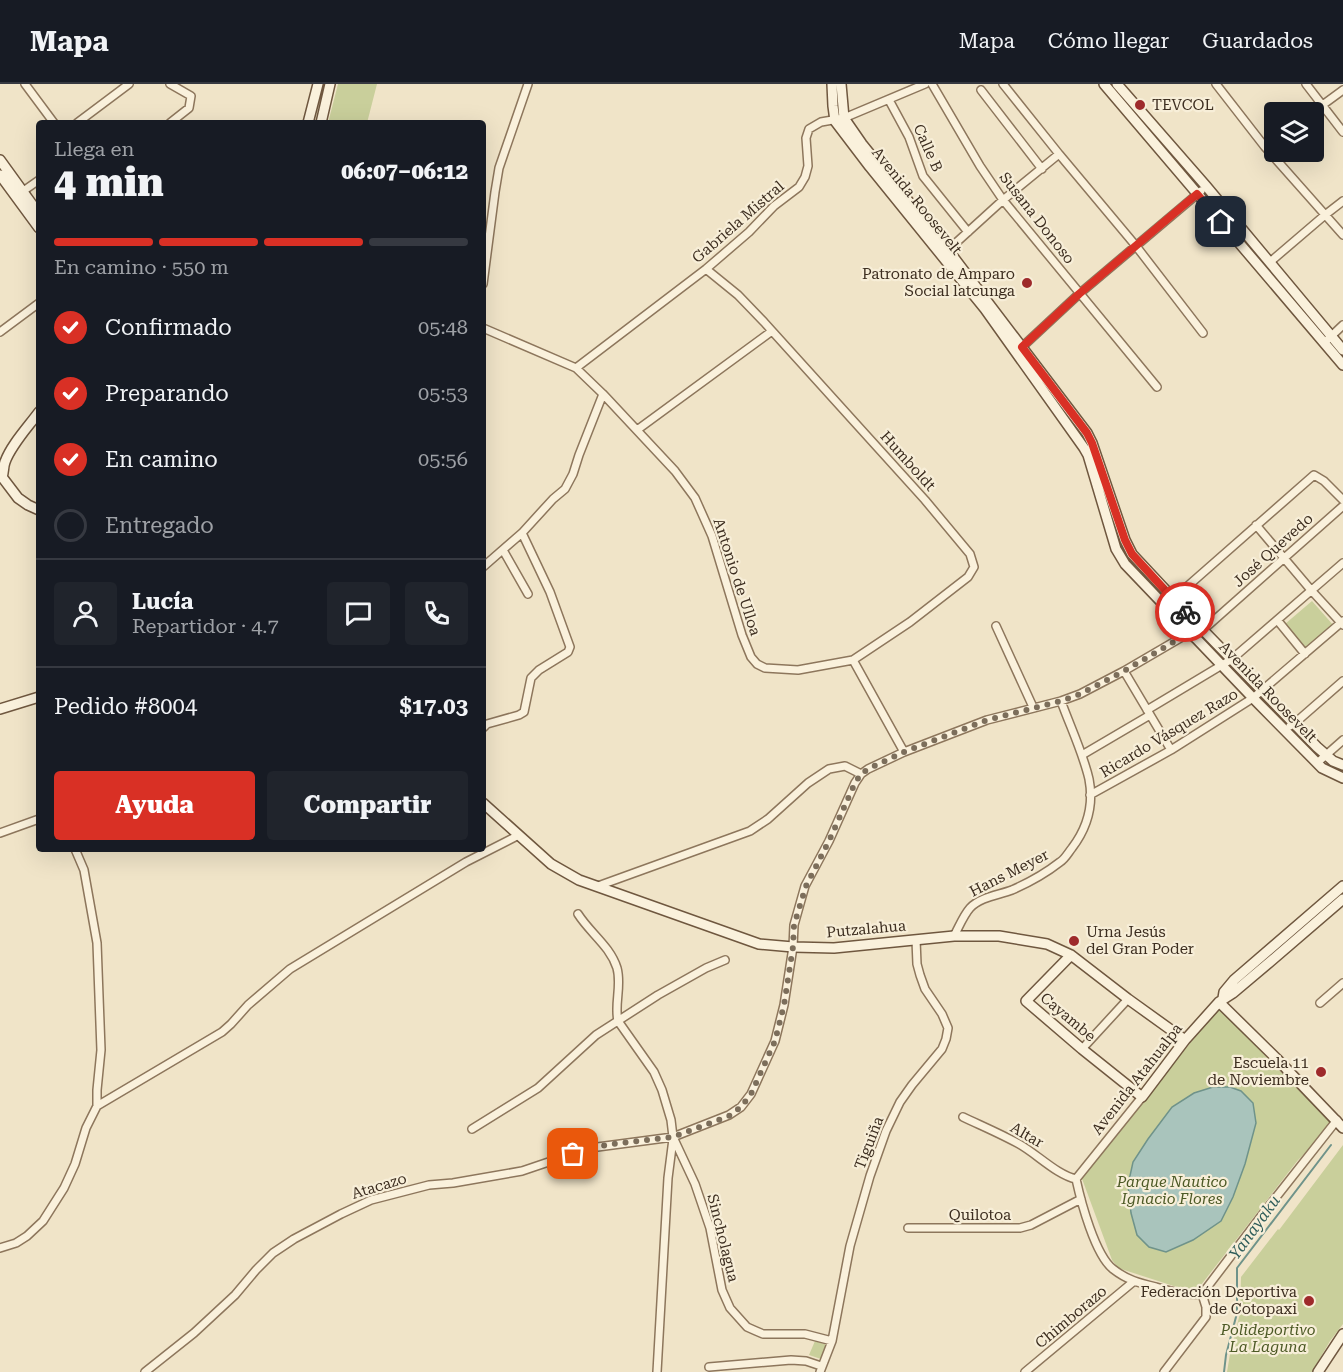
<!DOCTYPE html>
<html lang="es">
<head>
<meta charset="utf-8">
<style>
  :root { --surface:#171b24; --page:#20242c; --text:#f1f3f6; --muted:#9ea1a6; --line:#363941; --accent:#d93025 }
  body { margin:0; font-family:"Roboto Serif",serif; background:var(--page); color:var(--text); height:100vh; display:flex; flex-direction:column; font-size:22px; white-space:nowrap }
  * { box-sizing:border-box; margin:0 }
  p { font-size:20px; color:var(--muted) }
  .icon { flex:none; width:33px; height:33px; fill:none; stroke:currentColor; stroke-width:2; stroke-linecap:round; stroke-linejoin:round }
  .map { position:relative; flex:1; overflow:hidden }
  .panel { position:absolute; left:36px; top:36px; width:450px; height:732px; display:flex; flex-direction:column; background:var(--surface); border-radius:6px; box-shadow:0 6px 24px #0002 }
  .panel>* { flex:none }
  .buttons { position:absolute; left:1264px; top:18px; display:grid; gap:12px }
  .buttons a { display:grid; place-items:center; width:60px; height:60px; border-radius:6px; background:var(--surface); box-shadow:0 6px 24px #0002; font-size:30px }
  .pin { position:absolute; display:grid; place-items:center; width:51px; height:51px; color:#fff; margin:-26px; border-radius:12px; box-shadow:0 3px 9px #0006 }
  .courier { position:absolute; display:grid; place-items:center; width:60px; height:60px; margin:-30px; border:4px solid #d93025; border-radius:50%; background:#fff; color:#222; box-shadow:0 2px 8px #0007 }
  .head em { font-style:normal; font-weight:800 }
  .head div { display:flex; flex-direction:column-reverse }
  .head { display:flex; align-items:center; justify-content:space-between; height:102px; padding:0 18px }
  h1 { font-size:39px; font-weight:800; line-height:45px }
  .bar { display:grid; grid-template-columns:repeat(4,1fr); gap:9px 6px; align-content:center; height:72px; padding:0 18px }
  .bar i { height:8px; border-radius:4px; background:var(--line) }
  .bar .current { background:var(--accent) }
  .bar p { grid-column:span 4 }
  .line { display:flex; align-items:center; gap:15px; padding:0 18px; border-top:2px solid var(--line) }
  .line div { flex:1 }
  .round { display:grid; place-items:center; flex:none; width:63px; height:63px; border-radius:6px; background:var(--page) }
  ol { padding:0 18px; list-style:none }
  li { display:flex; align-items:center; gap:18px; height:66px }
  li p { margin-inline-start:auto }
  li .icon { padding:6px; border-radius:50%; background:var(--accent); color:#fff; stroke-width:4 }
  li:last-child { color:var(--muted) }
  li i { width:33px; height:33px; border:3px solid var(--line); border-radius:50% }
  .button { display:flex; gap:12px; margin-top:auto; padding:12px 18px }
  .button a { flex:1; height:69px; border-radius:6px; background:var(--accent); color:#fff; font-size:24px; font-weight:800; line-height:69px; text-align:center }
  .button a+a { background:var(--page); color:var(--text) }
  header { display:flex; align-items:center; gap:36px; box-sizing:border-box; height:84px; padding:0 30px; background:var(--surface); border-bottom:2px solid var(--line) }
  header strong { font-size:28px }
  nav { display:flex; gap:33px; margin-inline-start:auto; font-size:21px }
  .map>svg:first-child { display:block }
  .green { fill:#c9cf9b }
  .water { fill:#a9c4bc; stroke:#6f938a; stroke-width:1.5 }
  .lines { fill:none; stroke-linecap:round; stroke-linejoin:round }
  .stream { stroke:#6f938a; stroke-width:2 }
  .street-casing { stroke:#8d765c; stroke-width:10 }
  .secondary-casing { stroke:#6f573f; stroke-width:12 }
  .street { stroke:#faf1dc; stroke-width:7 }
  .secondary { stroke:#faf1dc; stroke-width:9 }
  .done { stroke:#7c6e5b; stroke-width:6; stroke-dasharray:0 10.8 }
  .route { stroke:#d93025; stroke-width:8 }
  .poi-dot { fill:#9e2a2b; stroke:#f7eed8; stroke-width:2 }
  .labels { text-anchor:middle; stroke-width:4.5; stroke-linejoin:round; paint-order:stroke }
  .poi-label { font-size:15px; fill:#3d2e20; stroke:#f7eed8; text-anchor:end }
  .street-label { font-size:15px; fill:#3d2e20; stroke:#f7eed8 }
  .park-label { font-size:15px; font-style:italic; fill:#4d5a26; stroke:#f7eed8 }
  .water-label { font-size:16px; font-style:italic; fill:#2f5d5a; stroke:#f7eed8 }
</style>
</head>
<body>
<header>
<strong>Mapa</strong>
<nav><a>Mapa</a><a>Cómo llegar</a><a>Guardados</a></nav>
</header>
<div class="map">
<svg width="1343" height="1288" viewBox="0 0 1343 1288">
  <rect width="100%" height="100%" fill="#f0e4c8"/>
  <!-- green -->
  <path class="green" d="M338,0H377L367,39H328Z
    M1312,517L1334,542L1307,565L1285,540Z
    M1219,924L1287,994L1338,1038L1298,1076L1201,1201L1189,1207L1118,1184L1112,1176L1081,1092Z
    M1343,1061V1240L1330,1257L1312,1288H1227L1230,1270L1240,1229L1241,1193L1278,1145L1279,1146Z
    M815,1257L827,1261L821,1275L809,1271Z"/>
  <!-- water -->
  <path class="water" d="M1213,1003H1230L1241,1007L1253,1019L1256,1039L1245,1080L1233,1113L1221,1137L1193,1156L1166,1168L1149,1163L1137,1151L1131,1129L1128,1101L1133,1078L1148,1055L1172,1023L1194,1009Z"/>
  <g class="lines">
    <!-- stream -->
    <path class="stream" d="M1224,1288L1226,1271L1237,1229V1184L1331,1061"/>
    <!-- street casing -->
    <g class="street-casing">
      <path id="street" d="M25,0L54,39
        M932,0L980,82L1003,116L1157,303
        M1003,0L1059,70L1136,162L1203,249
        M1216,0L1265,63L1343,151
        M1306,0L1343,48
        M981,6L1042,85
        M889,16L909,53L923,92L968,148
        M1313,28L1343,6
        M77,39L129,0
        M170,39L189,24L191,12L170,0
        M1265,63L1275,56
        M19,110L39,96
        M948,166L1003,116L1059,70
        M1270,178L1325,131L1343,117
        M706,185L738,211L764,238L925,416L970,470L974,483L968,493L910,538L853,576
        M483,200L495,108L499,84L528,0
        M483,244L576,284L603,310L675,387L695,414L712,452L742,551L751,573L757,580L765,584L798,586L853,576L904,668
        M0,248L39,219
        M1324,259L1343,241
        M1022,263L1079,210L1201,107
        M576,284L706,185L749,148L774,122L799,103L805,93L808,82L806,54L809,45L821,38L844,34L925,0
        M637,346L772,247
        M1256,441L1311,506L1343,541
        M503,466L528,510
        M483,483L522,449L553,415L565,405L573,390L579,371L603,310
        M1173,515L1314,391L1324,397L1343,416
        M1278,537L1305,570
        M996,542L1033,623
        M1194,554L1343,422
        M1124,587L1171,666
        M1147,626L1232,575L1343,479
        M1290,642L1295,639L1343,597
        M483,644L487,640L519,631L524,628L531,594L539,586L568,568L570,563L550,508L522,449
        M1082,671L1150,631
        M1317,679L1343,656
        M1090,711L1171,666L1253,614L1343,537
        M0,749L39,735
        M75,765L84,786L97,859L101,966L97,1006V1022
        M598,802L750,747L768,735L808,699L829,685L845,682L861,690
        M578,830C590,849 610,862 617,884C622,902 614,920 618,937L654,988L662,1006L671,1036L673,1053L695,1100L710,1144L722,1206L730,1224L747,1243L756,1247L763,1250H805L832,1257
        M954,852C959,843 963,832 970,824C980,813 999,811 1012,806C1028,799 1046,789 1060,778C1065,775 1068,769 1072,764C1088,743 1094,721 1089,695C1083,669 1070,642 1061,617
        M1320,919L1343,899
        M1082,965L1128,915
        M963,1033C982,1042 1001,1050 1019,1060C1037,1070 1057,1091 1076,1095
        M472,1045L538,1004L596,951L658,911L706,884L725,876
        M1076,1095C1081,1118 1095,1171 1113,1185C1127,1196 1139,1199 1156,1203C1173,1208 1184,1211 1202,1210
        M1076,1095L1142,1013
        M908,1144H1020L1031,1141L1081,1115
        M0,1164L16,1159L27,1152L43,1137L64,1104L75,1080L86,1044L97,1022L222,948L231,940L248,921L290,885L466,778L519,751
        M1202,1210L1262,1131L1337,1036
        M709,1283L791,1276L806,1277L821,1282
        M145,1288L194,1249L235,1211L256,1186L273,1169L294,1155L341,1130L371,1116L429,1101L453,1099L522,1087L590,1064L673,1053L729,1031L741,1023L751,1010L775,957L784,921L793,863L794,841L805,802L829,757L855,699L861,690L868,685L904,668L987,636L1061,617L1080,610L1124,587L1189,549
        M657,1288L668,1094L673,1055
        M820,1288L832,1257L850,1162L870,1092L886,1047L900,1018L912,1001L942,965L946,955L948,944L942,930L925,905L920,891L917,880L916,856
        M1025,1288L1133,1198
        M1164,1288L1206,1233V1223L1202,1210"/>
    </g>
    <!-- secondary casing -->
    <g class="secondary-casing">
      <path id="secondary" d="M832,0L833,22L835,37L870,83L985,225L1084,364L1088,371L1116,465L1125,480L1253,614L1322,684L1343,694
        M841,0L844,34L862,60L948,166L1087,349L1092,359L1125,456L1132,470L1203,546L1317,663L1333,677L1343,681
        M1104,0L1343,281
        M1117,0L1206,102L1343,266
        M308,39L318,0
        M321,39L330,0
        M0,76L39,130
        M0,91L39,144
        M39,328C28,343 11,361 5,378C3,383 4,388 2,393L18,414L28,421L39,426
        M0,625L39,613
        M483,719L551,780L579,796L759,860L793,863L834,864L954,852H999L1047,860L1071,871L1128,915L1185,956
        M1071,871L1026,917L1082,965L1142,1013L1185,956L1219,918L1233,909L1271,877L1343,815
        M1223,914L1224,908L1234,896L1343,802
        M1219,918L1277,975L1343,1044
        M1318,1288L1343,1250"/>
    </g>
    <!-- street -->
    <use href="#street" class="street"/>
    <!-- secondary -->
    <use href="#secondary" class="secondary"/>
  </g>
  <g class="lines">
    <!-- done -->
    <path class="done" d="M573,1070L590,1064L612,1060L673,1053L729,1032L741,1023L751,1010L775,957L784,921L793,863L794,841L806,802L829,757L855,699L861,690L868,685L904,668L987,636L1061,617L1080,610L1124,587L1189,549L1194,554L1203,546L1185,528"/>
    <!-- route -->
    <path class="route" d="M1185,528L1132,470L1125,456L1092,359L1087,349L1022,263L1079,210L1197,110L1221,138"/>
  </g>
  <!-- markers -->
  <g class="poi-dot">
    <circle cx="1140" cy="21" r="6"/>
    <circle cx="1027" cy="199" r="6"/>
    <circle cx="1074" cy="857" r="6"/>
    <circle cx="1321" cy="988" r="6"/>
    <circle cx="1309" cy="1217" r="6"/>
  </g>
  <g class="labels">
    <!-- poi labels -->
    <g class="poi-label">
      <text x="1152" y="26" text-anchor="start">TEVCOL</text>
      <text x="1015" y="195">Patronato de Amparo<tspan x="1015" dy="17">Social latcunga</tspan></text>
      <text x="1086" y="853" text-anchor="start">Urna Jesús<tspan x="1086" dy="17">del Gran Poder</tspan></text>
      <text x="1309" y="984">Escuela 11<tspan x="1309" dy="17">de Noviembre</tspan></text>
      <text x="1297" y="1213">Federación Deportiva<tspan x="1297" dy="17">de Cotopaxi</tspan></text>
    </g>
    <!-- street labels -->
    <g class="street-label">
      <text transform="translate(928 64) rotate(66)" y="5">Calle B</text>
      <text transform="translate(917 117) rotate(51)" y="5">Avenida Roosevelt</text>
      <text transform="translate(1037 134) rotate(52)" y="5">Susana Donoso</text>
      <text transform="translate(738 138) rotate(-41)" y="5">Gabriela Mistral</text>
      <text transform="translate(908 377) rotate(48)" y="5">Humboldt</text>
      <text transform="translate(1273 466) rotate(-42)" y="5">José Quevedo</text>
      <text transform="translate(737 493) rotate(72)" y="5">Antonio de Ulloa</text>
      <text transform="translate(1268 608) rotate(46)" y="5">Avenida Roosevelt</text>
      <text transform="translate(1169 649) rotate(-31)" y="5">Ricardo Vásquez Razo</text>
      <text transform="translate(1009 789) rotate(-27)" y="5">Hans Meyer</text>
      <text transform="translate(866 845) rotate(-5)" y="5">Putzalahua</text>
      <text transform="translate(1068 933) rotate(40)" y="5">Cayambe</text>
      <text transform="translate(1137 995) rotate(-52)" y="5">Avenida Atahualpa</text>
      <text transform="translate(1027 1051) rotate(30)" y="5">Altar</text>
      <text transform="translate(869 1059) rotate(-69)" y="5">Tiguiña</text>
      <text transform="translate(379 1102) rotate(-17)" y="5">Atacazo</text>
      <text x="980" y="1136">Quilotoa</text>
      <text transform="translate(723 1154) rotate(76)" y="5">Sincholagua</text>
      <text transform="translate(1071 1233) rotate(-40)" y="5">Chimborazo</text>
    </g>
    <!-- park labels -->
    <g class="park-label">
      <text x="1172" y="1103">Parque Nautico<tspan x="1172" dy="17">Ignacio Flores</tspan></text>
      <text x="1268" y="1251">Polideportivo<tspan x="1268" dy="17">La Laguna</tspan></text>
    </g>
    <!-- water labels -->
    <g class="water-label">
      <text transform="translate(1254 1143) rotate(-54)" y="6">Yanayaku</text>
    </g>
  </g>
</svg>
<div class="buttons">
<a><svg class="icon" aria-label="layers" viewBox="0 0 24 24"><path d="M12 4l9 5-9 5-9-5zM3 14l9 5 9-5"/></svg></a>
</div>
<div class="pin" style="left:573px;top:1070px;background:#ea580c"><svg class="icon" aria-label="bag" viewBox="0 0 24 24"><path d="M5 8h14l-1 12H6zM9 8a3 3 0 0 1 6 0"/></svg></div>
<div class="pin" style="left:1221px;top:138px;background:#1f2937"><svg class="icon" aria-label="home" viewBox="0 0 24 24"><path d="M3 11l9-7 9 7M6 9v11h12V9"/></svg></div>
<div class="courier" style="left:1185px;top:528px"><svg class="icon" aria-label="bike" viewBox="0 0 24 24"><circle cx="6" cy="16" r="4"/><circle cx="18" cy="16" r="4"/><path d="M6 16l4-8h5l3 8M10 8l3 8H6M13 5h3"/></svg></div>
<section class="panel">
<div class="head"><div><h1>4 min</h1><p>Llega en</p></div><em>06:07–06:12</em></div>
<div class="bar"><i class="current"></i><i class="current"></i><i class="current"></i><i></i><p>En camino · 550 m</p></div>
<ol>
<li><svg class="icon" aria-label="check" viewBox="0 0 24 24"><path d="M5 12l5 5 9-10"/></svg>Confirmado<p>05:48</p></li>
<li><svg class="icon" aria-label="check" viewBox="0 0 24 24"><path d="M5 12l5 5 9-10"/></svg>Preparando<p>05:53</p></li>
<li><svg class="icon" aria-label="check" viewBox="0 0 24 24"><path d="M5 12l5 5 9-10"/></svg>En camino<p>05:56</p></li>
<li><i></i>Entregado</li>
</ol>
<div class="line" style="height:108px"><a class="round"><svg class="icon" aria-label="person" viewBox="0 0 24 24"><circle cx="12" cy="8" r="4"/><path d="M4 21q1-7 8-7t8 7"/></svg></a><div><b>Lucía</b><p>Repartidor · 4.7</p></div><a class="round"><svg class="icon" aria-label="chat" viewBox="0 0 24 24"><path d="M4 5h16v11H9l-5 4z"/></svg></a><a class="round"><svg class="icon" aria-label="phone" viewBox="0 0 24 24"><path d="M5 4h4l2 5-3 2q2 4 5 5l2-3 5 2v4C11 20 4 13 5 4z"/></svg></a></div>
<div class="line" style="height:78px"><div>Pedido #8004</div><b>$17.03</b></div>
<div class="button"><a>Ayuda</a><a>Compartir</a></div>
</section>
</div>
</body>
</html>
